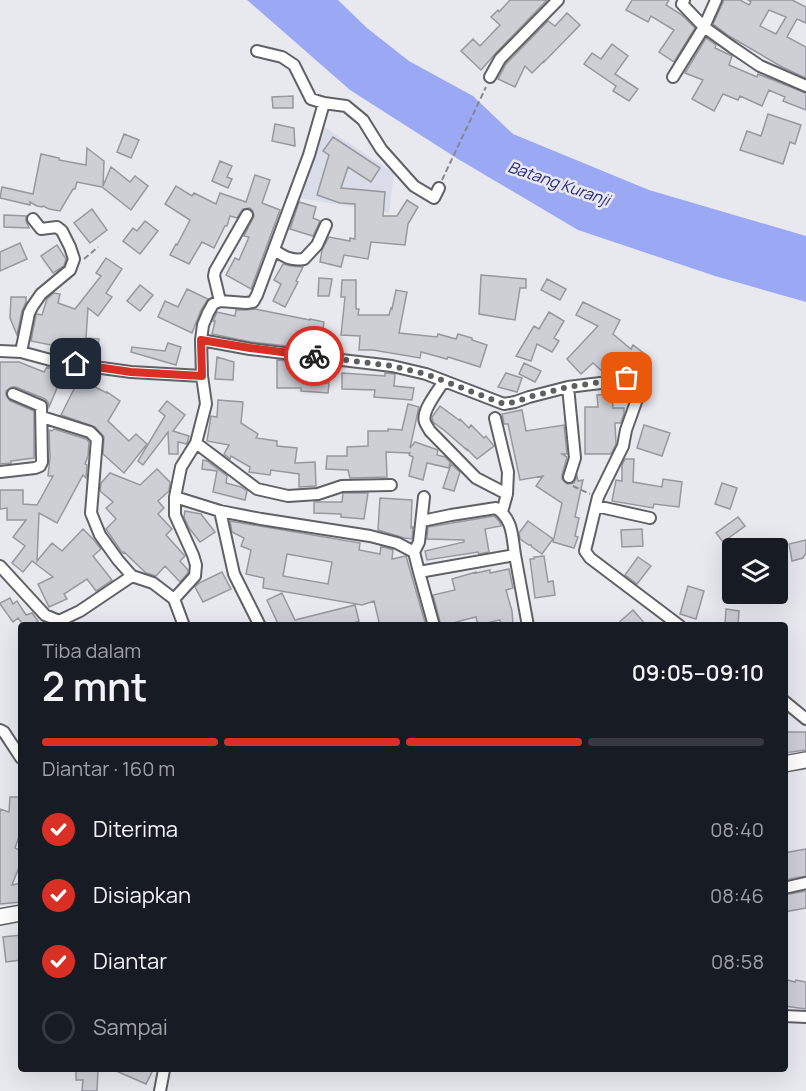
<!DOCTYPE html>
<html lang="id">
<head>
<meta charset="utf-8">
<style>
  :root { --surface:#171b24; --page:#20242c; --text:#f1f3f6; --muted:#9ea1a6; --line:#363941; --accent:#d93025 }
  body { margin:0; font-family:Manrope,sans-serif; background:var(--page); color:var(--text); height:100vh; display:flex; flex-direction:column; font-size:22px; white-space:nowrap }
  * { box-sizing:border-box; margin:0 }
  p { font-size:20px; color:var(--muted) }
  .icon { flex:none; width:33px; height:33px; fill:none; stroke:currentColor; stroke-width:2; stroke-linecap:round; stroke-linejoin:round }
  .map { position:relative; flex:1; overflow:hidden }
  .drawer { position:absolute; left:18px; top:622px; width:770px; height:450px; display:flex; flex-direction:column; background:var(--surface); border-radius:6px; box-shadow:0 6px 24px #0002 }
  .drawer>* { flex:none }
  .controls { position:absolute; left:722px; top:538px; display:grid; gap:12px }
  .controls a { display:grid; place-items:center; width:66px; height:66px; border-radius:6px; background:var(--surface); box-shadow:0 6px 24px #0002; font-size:30px }
  .pin { position:absolute; display:grid; place-items:center; width:51px; height:51px; color:#fff; margin:-26px; border-radius:12px; box-shadow:0 3px 9px #0006 }
  .courier { position:absolute; display:grid; place-items:center; width:60px; height:60px; margin:-30px; border:4px solid #d93025; border-radius:50%; background:#fff; color:#222; box-shadow:0 2px 8px #0007 }
  .headline em { font-style:normal; font-weight:600 }
  .headline div { display:flex; flex-direction:column-reverse }
  .headline { display:flex; align-items:center; justify-content:space-between; height:102px; padding:0 24px }
  h1 { font-size:39px; font-weight:600; line-height:45px }
  .bar { display:grid; grid-template-columns:repeat(4,1fr); gap:9px 6px; align-content:center; height:72px; padding:0 24px }
  .bar i { height:8px; border-radius:4px; background:var(--line) }
  .bar .selected { background:var(--accent) }
  .bar p { grid-column:span 4 }
  ol { padding:0 24px; list-style:none }
  li { display:flex; align-items:center; gap:18px; height:66px }
  li p { margin-inline-start:auto }
  li .icon { padding:6px; border-radius:50%; background:var(--accent); color:#fff; stroke-width:4 }
  li:last-child { color:var(--muted) }
  li i { width:33px; height:33px; border:3px solid var(--line); border-radius:50% }
  .map>svg:first-child { display:block }
  .built { fill:#d9dce9 }
  .water { fill:#9ba9f5 }
  .building { fill:#cdcfd5; stroke:#97989e; stroke-width:1.5; fill-rule:evenodd }
  .lines { fill:none; stroke-linecap:round; stroke-linejoin:round }
  .minor-casing { stroke:#606167; stroke-width:14 }
  .secondary-casing { stroke:#606167; stroke-width:18 }
  .path { stroke:#87888c; stroke-width:2; stroke-dasharray:6 3; stroke-linecap:butt }
  .minor { stroke:#fff; stroke-width:10 }
  .secondary { stroke:#fff; stroke-width:15 }
  .done { stroke:#5e5f62; stroke-width:6; stroke-dasharray:0 10.8 }
  .route { stroke:#d93025; stroke-width:8 }
  .labels { text-anchor:middle; stroke-width:5; stroke-linejoin:round; paint-order:stroke }
  .water-label { font-size:16px; font-style:italic; fill:#28297e; stroke:#e8e9ef }
</style>
</head>
<body>
<div class="map">
<svg width="806" height="1091" viewBox="0 0 806 1091">
  <rect width="100%" height="100%" fill="#e8e9ef"/>
  <!-- built -->
  <path class="built" d="M323,126L394,173L389,213L299,198Z"/>
  <!-- water -->
  <path class="water" d="M247,0H338L367,28L409,61L473,96L513,134L649,190L806,236V302L715,276L578,230L458,159L350,90Z"/>
  <!-- building -->
  <path class="building" d="M510,0H547L495,54L481,70L461,51L473,39L480,46L500,25L491,17L498,10L499,12Z
    M632,0H669L666,5L682,15L695,28L674,62L659,52L674,30L651,16L648,22L626,10Z
    M724,0H740L749,5L751,2L748,0H792L806,7V23L797,19L787,37L806,47V78L782,67L729,36L713,24ZM769,10L786,17L776,34L760,26Z
    M567,13L580,25L544,62V61L532,73L525,66L515,87L498,79L506,64L548,21L555,26Z
    M706,38L716,45L715,48L732,56L729,65L757,77L758,74L806,93V110L783,101L785,97L769,90L762,106L740,96L738,100L723,94L714,111L692,99L703,80L685,73Z
    M612,44L628,56L615,74L638,89L629,101L613,91L616,86L584,64L592,53L601,59Z
    M293,96V108H273L272,97Z
    M768,114L801,125L795,144L790,142L783,164L740,150L747,131L761,136Z
    M275,124L294,128L295,146L272,141Z
    M124,134L139,140L131,158L117,152Z
    M333,137L380,168L371,182L348,167L341,188L385,192L383,216H397L407,200L418,207L408,224L405,245L371,242L368,259L344,255L341,267L320,262L322,250L329,237L350,241V238L355,239V204L340,203L317,195L329,155L323,151Z
    M87,148L104,161L103,186L111,167L130,182L135,176L148,186L131,210L102,187L77,182L75,189H73L60,211L49,209L43,206L42,207L37,206L30,202V205L0,198L2,187L33,194L41,154L59,158V160L86,165Z
    M220,161L232,166L227,177L232,179L228,188L212,181Z
    M255,175L270,180L262,203L280,210L251,289L226,275L235,258L239,260L249,237L244,236L254,216L253,211L250,208L243,209L237,218L230,216L227,226H225L214,248L202,242L189,264L170,255L176,244L177,245L190,220L165,204L176,186L192,196L194,193L216,204L220,193L246,202Z
    M299,202L316,207L313,218L320,221L313,236L290,229Z
    M92,209L107,230L90,243L74,223Z
    M4,215L26,216V221L29,228L4,227Z
    M145,221L158,231L140,254L123,241L133,228L137,231Z
    M20,243L27,259L0,271V252Z
    M57,245L66,259L64,266L53,273L41,256Z
    M106,258L122,269L106,293L112,297L98,316L88,308L86,338L99,339L97,354L78,352V354L55,351L56,346L31,341L36,315L37,314L42,315L47,299L54,293L60,294L58,303L75,309L101,276L96,273Z
    M283,264L291,266L303,267L296,281L298,282L285,307L273,301L281,284L274,280Z
    M481,275L526,279V288H520L515,320L479,314Z
    M319,278L332,279L329,296H318Z
    M547,279L566,289L560,300L541,290Z
    M342,280H356V309H359L358,315H389L391,308L392,309L396,290L407,292L399,333L437,337L438,334L456,339L458,334L472,338V340L487,345L480,367L448,357L447,359L421,352L420,358L373,350H359L360,336L341,335L345,297H341Z
    M140,285L153,295L140,311L127,301Z
    M187,289L208,299L201,310L192,333L158,317L165,301L178,307Z
    M11,297H26V302L22,311L17,335L10,318Z
    M583,302L620,320L613,334L631,349L633,345L646,355L636,369L618,357L604,373L593,363L581,374L567,359L598,326L576,315Z
    M255,309L310,320V319L324,322L320,347L296,343V347L251,342L212,334L215,321H213L217,312L235,316L236,310H246Z
    M549,312L564,321L554,338L559,341L552,352L537,344L531,361L516,356L534,326L539,329Z
    M168,343L181,347L176,365L131,352L132,347L165,351Z
    M217,357L234,362L233,380L215,379Z
    M277,360L322,365L321,383H329L328,393L301,391V388H277Z
    M0,362H19L44,372L47,367L63,374L49,407L48,402L45,399L16,387H12L6,391V395L10,401L34,411V458L11,461V463L0,464Z
    M524,363L541,371L535,382L519,374Z
    M342,373L385,376V373L395,374L394,386L414,388L412,400L374,397L375,390L342,389Z
    M506,373L522,378L517,392L498,387Z
    M79,379L107,393V392L120,401L108,421L129,441L136,434L147,444L124,473L103,454L104,437L95,427L61,415Z
    M612,394L613,408H624V413L621,423H615L616,444L611,454H585V407H598L597,395Z
    M218,400L243,402L241,423L258,434L256,438L277,441V446L297,448L295,463L315,462L316,486L299,487V474L271,470L270,475L249,472L250,467L231,456L230,459L224,454L229,445L207,441L211,416L217,417Z
    M167,401L185,415L173,431L189,436L187,444L178,442V454H169L168,432L143,465L138,461L165,416L159,411Z
    M408,404L419,407L410,448L415,442L438,450L437,455L445,457L450,462L449,468L427,463L423,480L409,476L413,457L409,455L410,453L386,452L387,477L350,478L348,470L326,469L327,456H347V447L368,446V431H388V429L402,430Z
    M440,406L459,420L460,419L469,428L471,425L484,438L486,436L494,446L477,459L467,449V450L445,431L433,422L432,417Z
    M522,410L526,431L564,425L567,454H562L567,457L562,475V479L567,484L574,483L577,476L578,481L583,480L575,517L579,518L575,536L578,537L574,548L553,542L562,503L536,486L543,476L520,480L508,424H504L502,414Z
    M644,425L670,433L662,456L637,448Z
    M54,429L86,439L89,442L88,456L85,464L87,465L86,478L83,475L57,523L39,513L37,561L52,543L62,551L83,529L94,540L101,549L93,556L112,580L96,591L87,579L64,594L67,599L49,607L38,584L53,577L32,561L23,572L12,563L25,546L13,537L26,520H7V508L0,509V490H23V504L37,505L53,476H48L50,457L49,430L52,431Z
    M625,459H634L633,482L662,487L663,479L682,482L679,507L654,504L653,508L612,501L616,480L622,481V465Z
    M203,460L207,461L227,476L226,483L241,487L247,491L245,500L213,492L217,471L202,469Z
    M451,464L460,472L454,491L443,488Z
    M157,469L170,482L169,491L158,501L164,508L158,514L172,529L166,535L185,556L180,561L188,570V573L180,582L165,566L156,576L146,573L124,552L123,553L121,551L106,529L116,519L106,508L113,502L100,491L101,483L110,473L140,485Z
    M722,483L737,488L730,509L715,504Z
    M343,493H368L364,519L341,517V514L314,513V502H342Z
    M380,498L412,500L411,528L413,527L412,539L404,538L378,530Z
    M185,511L201,514L215,532L200,542L189,528L184,517Z
    M494,516L500,522L501,526L485,529L489,552L479,554L478,552L427,560L425,551L464,542V540L427,539L428,527Z
    M738,517L745,526L723,542L716,533Z
    M230,521L360,543L359,550L380,554L381,546L393,550L392,559L406,556L426,626H380L374,601L362,605L263,588L264,578L246,574L251,550L241,546L244,538L232,532ZM287,554L332,562L328,584L283,576Z
    M528,521L553,539L542,554L532,547L531,545H529L520,539L519,533Z
    M642,529L643,546L622,547L621,530Z
    M806,540V553L803,558L792,561L789,544Z
    M544,556L548,582L553,581L555,595L535,598L530,559H534V557Z
    M638,557L651,566L637,584L625,575Z
    M509,569L513,588L506,590L512,611L513,624L501,626L500,620L478,625L476,617L456,622V626H441L433,595L455,590L452,579L476,572V573L490,570V573Z
    M222,572L231,589L203,602L195,587L199,583Z
    M688,586L704,591L696,619L680,614Z
    M282,593L295,620L355,605L359,621L346,626H279L267,600Z
    M10,598L13,604L17,601L26,615L32,613L38,621L32,626H24L18,618L13,622L0,604V603Z
    M726,609L739,611L738,626L725,625Z
    M633,610L647,626H615Z
    M786,732H806V750L784,753V743L787,742Z
    M10,797H21V831L15,848L21,851V862L12,885L21,883V902L0,904V809L9,812Z
    M806,849V876L784,880V853Z
    M806,891V908L784,912V895Z
    M21,935V960L6,962L3,937Z
    M784,979L795,982L796,980L806,982V1009L784,1006Z
    M76,1070H98L97,1091H82L83,1080H76Z
    M114,1070H153L146,1084Z"/>
  <g class="lines">
    <!-- minor casing -->
    <g class="minor-casing">
      <path id="minor" d="M716,0L704,27L732,47L760,66L806,86
        M257,51L282,57L294,65L311,99L324,103L346,106L363,120L381,149L414,186L434,198L439,188
        M490,77L500,59L558,0
        M673,77L704,27L682,4L684,0
        M274,250C285,257 291,261 304,259L317,245L326,225
        M220,301L214,276L215,271L247,215
        M201,340L250,349L392,366L426,374L504,404L515,402L529,397L568,387L633,379L640,384L641,388L626,430L623,446L598,497L585,551L590,558L680,626
        M0,351L21,352L58,362L131,372L202,376
        M21,352L29,313L32,307L41,294L70,270L74,259L70,247L62,231L57,227L41,229L33,219
        M444,381C438,391 421,411 425,422C426,425 429,429 430,431L476,478L507,494
        M568,387L575,458L569,477
        M42,417L90,432L97,439L91,513L100,535L118,560L132,576
        M495,418L508,472L507,494L502,512
        M196,443L257,489L288,496L318,494L342,486L391,485
        M0,472L35,468L40,466L42,462L41,406L13,394
        M175,497L220,511L234,574L260,626
        M596,506L650,518
        M220,511L261,519L370,536L397,543L414,552L419,572L515,555L528,626
        M422,521L451,515L496,508C513,519 512,536 515,555
        M414,552L419,542L424,497
        M0,566L45,615L59,621L80,611L132,576L153,583L174,599L184,626
        M419,572L434,626
        M174,599L195,576L196,565L193,555L175,515V497L181,467L196,443L206,404L202,376L201,340L203,325L208,313L213,304L220,301L246,303L253,302L257,295L309,155L324,103
        M784,701L806,719
        M0,730L4,732L21,758
        M784,888L806,883
        M784,1016L806,1017
        M160,1091L164,1070"/>
    </g>
    <!-- secondary casing -->
    <g class="secondary-casing">
      <path id="secondary" d="M784,764L806,760
        M0,917L21,913"/>
    </g>
    <!-- path -->
    <path class="path" d="M442,180L486,87
      M84,259L98,247
      M573,486L590,494"/>
    <!-- minor -->
    <use href="#minor" class="minor"/>
    <!-- secondary -->
    <use href="#secondary" class="secondary"/>
  </g>
  <g class="lines">
    <!-- done -->
    <path class="done" d="M314,356L392,366L426,374L504,404L515,402L529,397L568,387L627,378"/>
    <!-- route -->
    <path class="route" d="M76,364L131,372L202,376L201,340L250,348L314,356"/>
  </g>
  <g class="labels">
    <!-- water labels -->
    <g class="water-label">
      <text transform="translate(559 183) rotate(19)" y="6">Batang Kuranji</text>
    </g>
  </g>
</svg>
<div class="controls">
<a><svg class="icon" aria-label="layers" viewBox="0 0 24 24"><path d="M12 4l9 5-9 5-9-5zM3 14l9 5 9-5"/></svg></a>
</div>
<div class="pin" style="left:627px;top:378px;background:#ea580c"><svg class="icon" aria-label="bag" viewBox="0 0 24 24"><path d="M5 8h14l-1 12H6zM9 8a3 3 0 0 1 6 0"/></svg></div>
<div class="pin" style="left:76px;top:364px;background:#1f2937"><svg class="icon" aria-label="home" viewBox="0 0 24 24"><path d="M3 11l9-7 9 7M6 9v11h12V9"/></svg></div>
<div class="courier" style="left:314px;top:356px"><svg class="icon" aria-label="bike" viewBox="0 0 24 24"><circle cx="6" cy="16" r="4"/><circle cx="18" cy="16" r="4"/><path d="M6 16l4-8h5l3 8M10 8l3 8H6M13 5h3"/></svg></div>
<section class="drawer">
<div class="headline"><div><h1>2 mnt</h1><p>Tiba dalam</p></div><em>09:05–09:10</em></div>
<div class="bar"><i class="selected"></i><i class="selected"></i><i class="selected"></i><i></i><p>Diantar · 160 m</p></div>
<ol>
<li><svg class="icon" aria-label="check" viewBox="0 0 24 24"><path d="M5 12l5 5 9-10"/></svg>Diterima<p>08:40</p></li>
<li><svg class="icon" aria-label="check" viewBox="0 0 24 24"><path d="M5 12l5 5 9-10"/></svg>Disiapkan<p>08:46</p></li>
<li><svg class="icon" aria-label="check" viewBox="0 0 24 24"><path d="M5 12l5 5 9-10"/></svg>Diantar<p>08:58</p></li>
<li><i></i>Sampai</li>
</ol>
</section>
</div>
</body>
</html>
